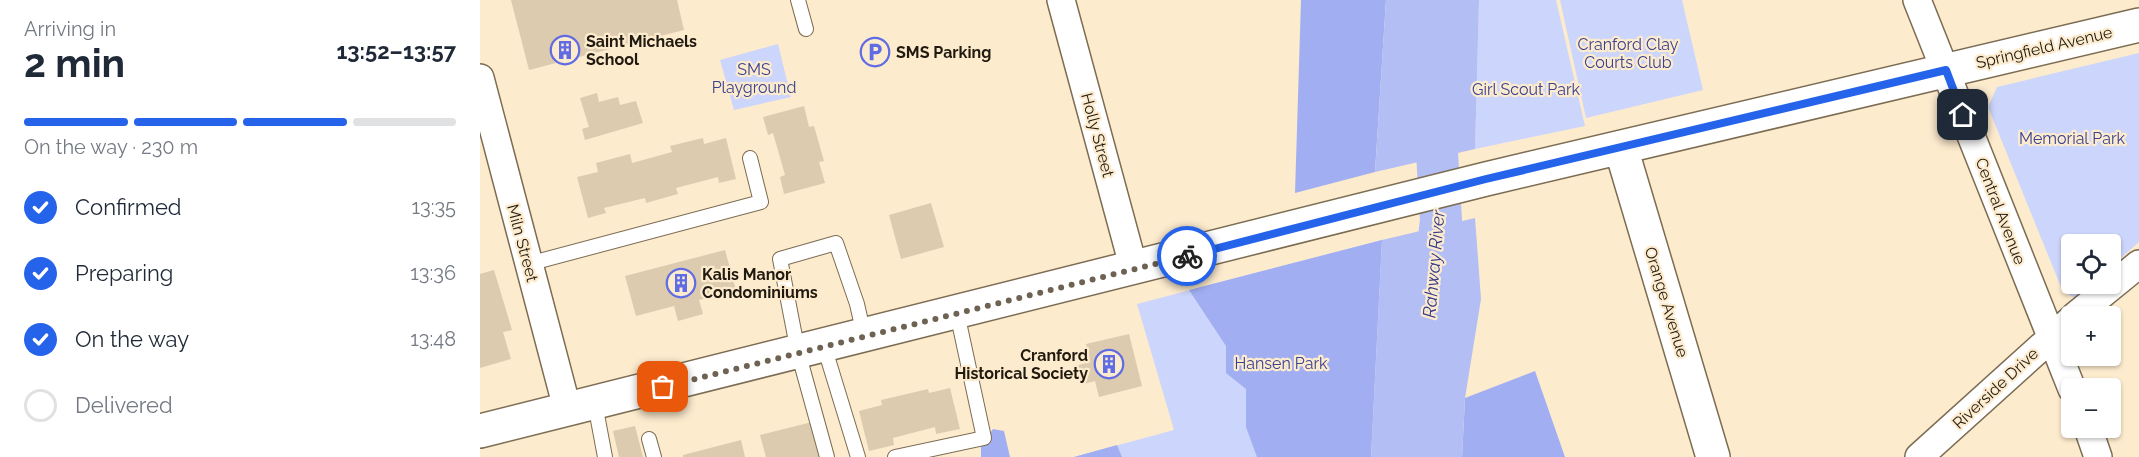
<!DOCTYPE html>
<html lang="en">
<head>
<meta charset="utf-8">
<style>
  :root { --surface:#fff; --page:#f2f2f3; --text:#1f2937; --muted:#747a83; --line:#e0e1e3; --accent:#2563eb }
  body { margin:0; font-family:Raleway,sans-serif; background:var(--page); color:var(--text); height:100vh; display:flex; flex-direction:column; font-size:22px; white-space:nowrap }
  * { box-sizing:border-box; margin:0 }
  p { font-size:20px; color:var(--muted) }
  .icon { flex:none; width:33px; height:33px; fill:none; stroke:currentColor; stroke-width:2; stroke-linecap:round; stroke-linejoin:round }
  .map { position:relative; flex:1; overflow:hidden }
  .sheet { display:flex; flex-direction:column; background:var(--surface); width:480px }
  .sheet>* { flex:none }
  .fabs { position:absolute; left:1581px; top:234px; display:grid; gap:12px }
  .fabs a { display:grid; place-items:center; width:60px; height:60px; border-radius:6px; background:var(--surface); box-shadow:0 2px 4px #0004; font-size:30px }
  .pin { position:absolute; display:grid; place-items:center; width:51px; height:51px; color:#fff; margin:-26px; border-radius:12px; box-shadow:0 3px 9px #0006 }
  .courier { position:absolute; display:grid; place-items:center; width:60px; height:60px; margin:-30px; border:4px solid #2563eb; border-radius:50%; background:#fff; color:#222; box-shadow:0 2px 8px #0007 }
  .overview em { font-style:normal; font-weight:700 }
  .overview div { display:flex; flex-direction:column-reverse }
  .overview { display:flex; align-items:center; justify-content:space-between; height:102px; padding:0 24px }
  h1 { font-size:39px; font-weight:700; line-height:45px }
  .bar { display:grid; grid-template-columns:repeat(4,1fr); gap:9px 6px; align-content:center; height:72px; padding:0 24px }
  .bar i { height:8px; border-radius:4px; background:var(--line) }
  .bar .on { background:var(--accent) }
  .bar p { grid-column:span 4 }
  ol { padding:0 24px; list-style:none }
  li { display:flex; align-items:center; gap:18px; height:66px }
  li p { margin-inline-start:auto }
  li .icon { padding:6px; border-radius:50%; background:var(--accent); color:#fff; stroke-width:4 }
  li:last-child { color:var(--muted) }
  li i { width:33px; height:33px; border:3px solid var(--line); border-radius:50% }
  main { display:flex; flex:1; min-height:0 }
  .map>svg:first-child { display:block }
  .green { fill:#ccd5fb }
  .forest { fill:#a1aff2 }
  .water { fill:#b2bef4 }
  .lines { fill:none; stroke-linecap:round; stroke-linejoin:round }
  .river { stroke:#b2bef4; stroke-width:42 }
  .building { fill:#ddcbaf }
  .lane-casing { stroke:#7c6c52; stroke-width:16 }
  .street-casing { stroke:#7c6c52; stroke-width:30 }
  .secondary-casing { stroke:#7c6c52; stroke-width:36 }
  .lane { stroke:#fff; stroke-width:14 }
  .street { stroke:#fff; stroke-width:27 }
  .secondary { stroke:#fff; stroke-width:33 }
  .done { stroke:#6e6352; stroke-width:6; stroke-dasharray:0 10.8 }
  .route { stroke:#2563eb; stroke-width:8 }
  .labels { text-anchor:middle; stroke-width:4.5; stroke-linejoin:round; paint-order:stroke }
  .poi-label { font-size:16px; font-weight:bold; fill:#211a10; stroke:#fdebce; text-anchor:start }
  .park-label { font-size:16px; fill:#394190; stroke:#fdebce }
  .street-label { font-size:16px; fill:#211a10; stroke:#fdebce }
  .water-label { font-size:18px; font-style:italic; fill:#353c8a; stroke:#fdebce }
</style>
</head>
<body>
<main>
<section class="sheet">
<div class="overview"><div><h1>2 min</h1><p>Arriving in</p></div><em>13:52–13:57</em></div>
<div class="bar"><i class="on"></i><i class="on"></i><i class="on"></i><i></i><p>On the way · 230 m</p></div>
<ol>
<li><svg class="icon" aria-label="check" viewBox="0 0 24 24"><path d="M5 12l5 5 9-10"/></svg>Confirmed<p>13:35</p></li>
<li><svg class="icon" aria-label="check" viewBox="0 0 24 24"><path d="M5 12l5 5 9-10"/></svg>Preparing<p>13:36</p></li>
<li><svg class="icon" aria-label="check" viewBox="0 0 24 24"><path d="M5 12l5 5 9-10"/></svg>On the way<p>13:48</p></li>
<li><i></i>Delivered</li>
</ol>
</section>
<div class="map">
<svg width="1659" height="457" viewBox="0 0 1659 457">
  <rect width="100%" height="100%" fill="#fdebce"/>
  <!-- green -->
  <path class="green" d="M999,0H1076L1105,126L995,149Z
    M1080,0H1202L1223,90L1106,118Z
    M298,44L311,97L254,110L240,60Z
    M1659,53V242L1631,267L1630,244H1592V284H1612L1596,298L1583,292L1508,107L1517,87Z
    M902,240L891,457H594L694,430L657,304Z"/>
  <!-- forest -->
  <path class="forest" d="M821,0H906L895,172L815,193Z
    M902,240L891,457H777L766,427V389L746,373V346L709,290Z
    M1055,371L1085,457H982L985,398Z
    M513,429L524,431L530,457H501V446Z
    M637,445L642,457H594Z"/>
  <!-- water -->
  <path class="water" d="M906,0H999L995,149L895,172Z
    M995,218L1001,299L985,398L982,457H891L902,240Z"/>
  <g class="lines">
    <!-- river -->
    <path class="river" d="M948,0L961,220L954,283"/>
  </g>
  <!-- building -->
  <path class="building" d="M31,0H197L204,30L49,70Z
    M117,93L119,102L138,97L140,105L156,101L163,123L105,140L102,129L109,127L100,98Z
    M324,106L329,127L334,126L344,161L339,162L345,183L304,194L300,177L305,175L293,133L288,135L283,117Z
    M223,138L224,144L246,138L256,179L239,183L238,177L196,188L198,194L166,203L165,198L124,208L126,213L108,218L97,177L118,172L116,163L150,154L152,163L192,152L190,146Z
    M451,203L464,247L421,259L409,215Z
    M245,250L256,290L219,300L223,314L198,321L194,306L156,316L145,276Z
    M14,270L32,330L23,332L31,359L0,368V274Z
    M649,334L662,386L619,397L615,381L600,385L595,366L610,362L606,344Z
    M470,388L480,429L456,434L455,427L413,438L414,445L389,451L379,411L402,405L401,400L448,389L449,393Z
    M336,421L345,457H286L280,435Z
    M155,426L163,457H139L133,431Z
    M261,440L265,457H203V455Z"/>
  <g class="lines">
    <!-- lane casing -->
    <g class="lane-casing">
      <path id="lane" d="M318,0L326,29
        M48,264L281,202L270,158
        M344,346L378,457
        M115,404L125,457
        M169,439L174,457
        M347,457L318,352L300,259L356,243L377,304L384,335
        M415,457L504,438L477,313"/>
    </g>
    <!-- street casing -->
    <g class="street-casing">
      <path id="street" d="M581,0L654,269
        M1437,0L1592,389
        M0,78L87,408
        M1595,316L1659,264
        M1608,428L1618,457
        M1439,457L1592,319"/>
    </g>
    <!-- secondary casing -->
    <g class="secondary-casing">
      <path id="secondary" d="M1141,148L1233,457
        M0,431L1006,179L1659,25"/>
    </g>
    <!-- lane -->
    <use href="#lane" class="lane"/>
    <!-- street -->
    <use href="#street" class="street"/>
    <!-- secondary -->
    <use href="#secondary" class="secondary"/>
  </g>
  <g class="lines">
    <!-- done -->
    <path class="done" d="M183,387L707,256"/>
    <!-- route -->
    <path class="route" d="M707,256L1006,179L1466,70L1483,115"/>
  </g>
  <!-- icons -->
  <defs>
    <g id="building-ring" transform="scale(1.5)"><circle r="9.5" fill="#fdebce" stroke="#5f6ce4" stroke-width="1.5"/><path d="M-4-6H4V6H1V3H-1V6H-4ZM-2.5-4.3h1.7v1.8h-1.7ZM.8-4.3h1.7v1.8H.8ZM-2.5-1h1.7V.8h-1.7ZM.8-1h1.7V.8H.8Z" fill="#5f6ce4"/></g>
    <g id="parking-ring" transform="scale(1.5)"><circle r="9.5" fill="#fdebce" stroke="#5f6ce4" stroke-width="1.5"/><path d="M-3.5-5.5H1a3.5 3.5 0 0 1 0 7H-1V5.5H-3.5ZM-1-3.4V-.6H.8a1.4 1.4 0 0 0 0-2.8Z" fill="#5f6ce4"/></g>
  </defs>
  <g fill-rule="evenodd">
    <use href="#building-ring" x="85" y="50"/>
    <use href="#parking-ring" x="395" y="52"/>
    <use href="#building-ring" x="201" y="283"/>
    <use href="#building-ring" x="629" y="364"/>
  </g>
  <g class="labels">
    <!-- poi labels -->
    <g class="poi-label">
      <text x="106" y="47">Saint Michaels<tspan x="106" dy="18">School</tspan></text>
      <text x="416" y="58">SMS Parking</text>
      <text x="222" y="280">Kalis Manor<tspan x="222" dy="18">Condominiums</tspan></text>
      <text x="608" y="361" text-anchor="end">Cranford<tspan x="608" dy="18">Historical Society</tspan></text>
    </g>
    <!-- park labels -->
    <g class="park-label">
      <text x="1148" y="50">Cranford Clay<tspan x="1148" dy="18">Courts Club</tspan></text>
      <text x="274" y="75">SMS<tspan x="274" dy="18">Playground</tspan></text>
      <text x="1046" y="95">Girl Scout Park</text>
      <text x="1592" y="144">Memorial Park</text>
      <text x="801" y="369">Hansen Park</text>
    </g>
    <!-- street labels -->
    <g class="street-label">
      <text transform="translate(1564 47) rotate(-13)" y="6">Springfield Avenue</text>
      <text transform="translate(618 135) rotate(75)" y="6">Holly Street</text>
      <text transform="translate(1521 211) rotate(69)" y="6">Central Avenue</text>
      <text transform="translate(43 243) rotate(75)" y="6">Miln Street</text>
      <text transform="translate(1187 302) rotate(73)" y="6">Orange Avenue</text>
      <text transform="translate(1515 388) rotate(-43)" y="6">Riverside Drive</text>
    </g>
    <!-- water labels -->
    <g class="water-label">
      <text transform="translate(954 264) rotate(-85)" y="6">Rahway River</text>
    </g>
  </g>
</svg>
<div class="fabs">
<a><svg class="icon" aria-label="locate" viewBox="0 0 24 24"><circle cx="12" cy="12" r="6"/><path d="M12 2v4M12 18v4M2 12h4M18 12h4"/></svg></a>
<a>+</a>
<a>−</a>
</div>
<div class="pin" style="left:183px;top:387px;background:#ea580c"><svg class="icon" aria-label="bag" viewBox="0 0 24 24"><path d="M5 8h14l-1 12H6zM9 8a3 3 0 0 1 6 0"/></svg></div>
<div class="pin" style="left:1483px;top:115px;background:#1f2937"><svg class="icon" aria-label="home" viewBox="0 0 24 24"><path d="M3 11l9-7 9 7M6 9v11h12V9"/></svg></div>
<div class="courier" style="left:707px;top:256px"><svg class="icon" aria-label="bike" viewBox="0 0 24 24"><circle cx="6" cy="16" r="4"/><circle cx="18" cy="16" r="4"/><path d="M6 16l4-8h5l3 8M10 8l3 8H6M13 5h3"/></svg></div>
</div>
</main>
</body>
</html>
